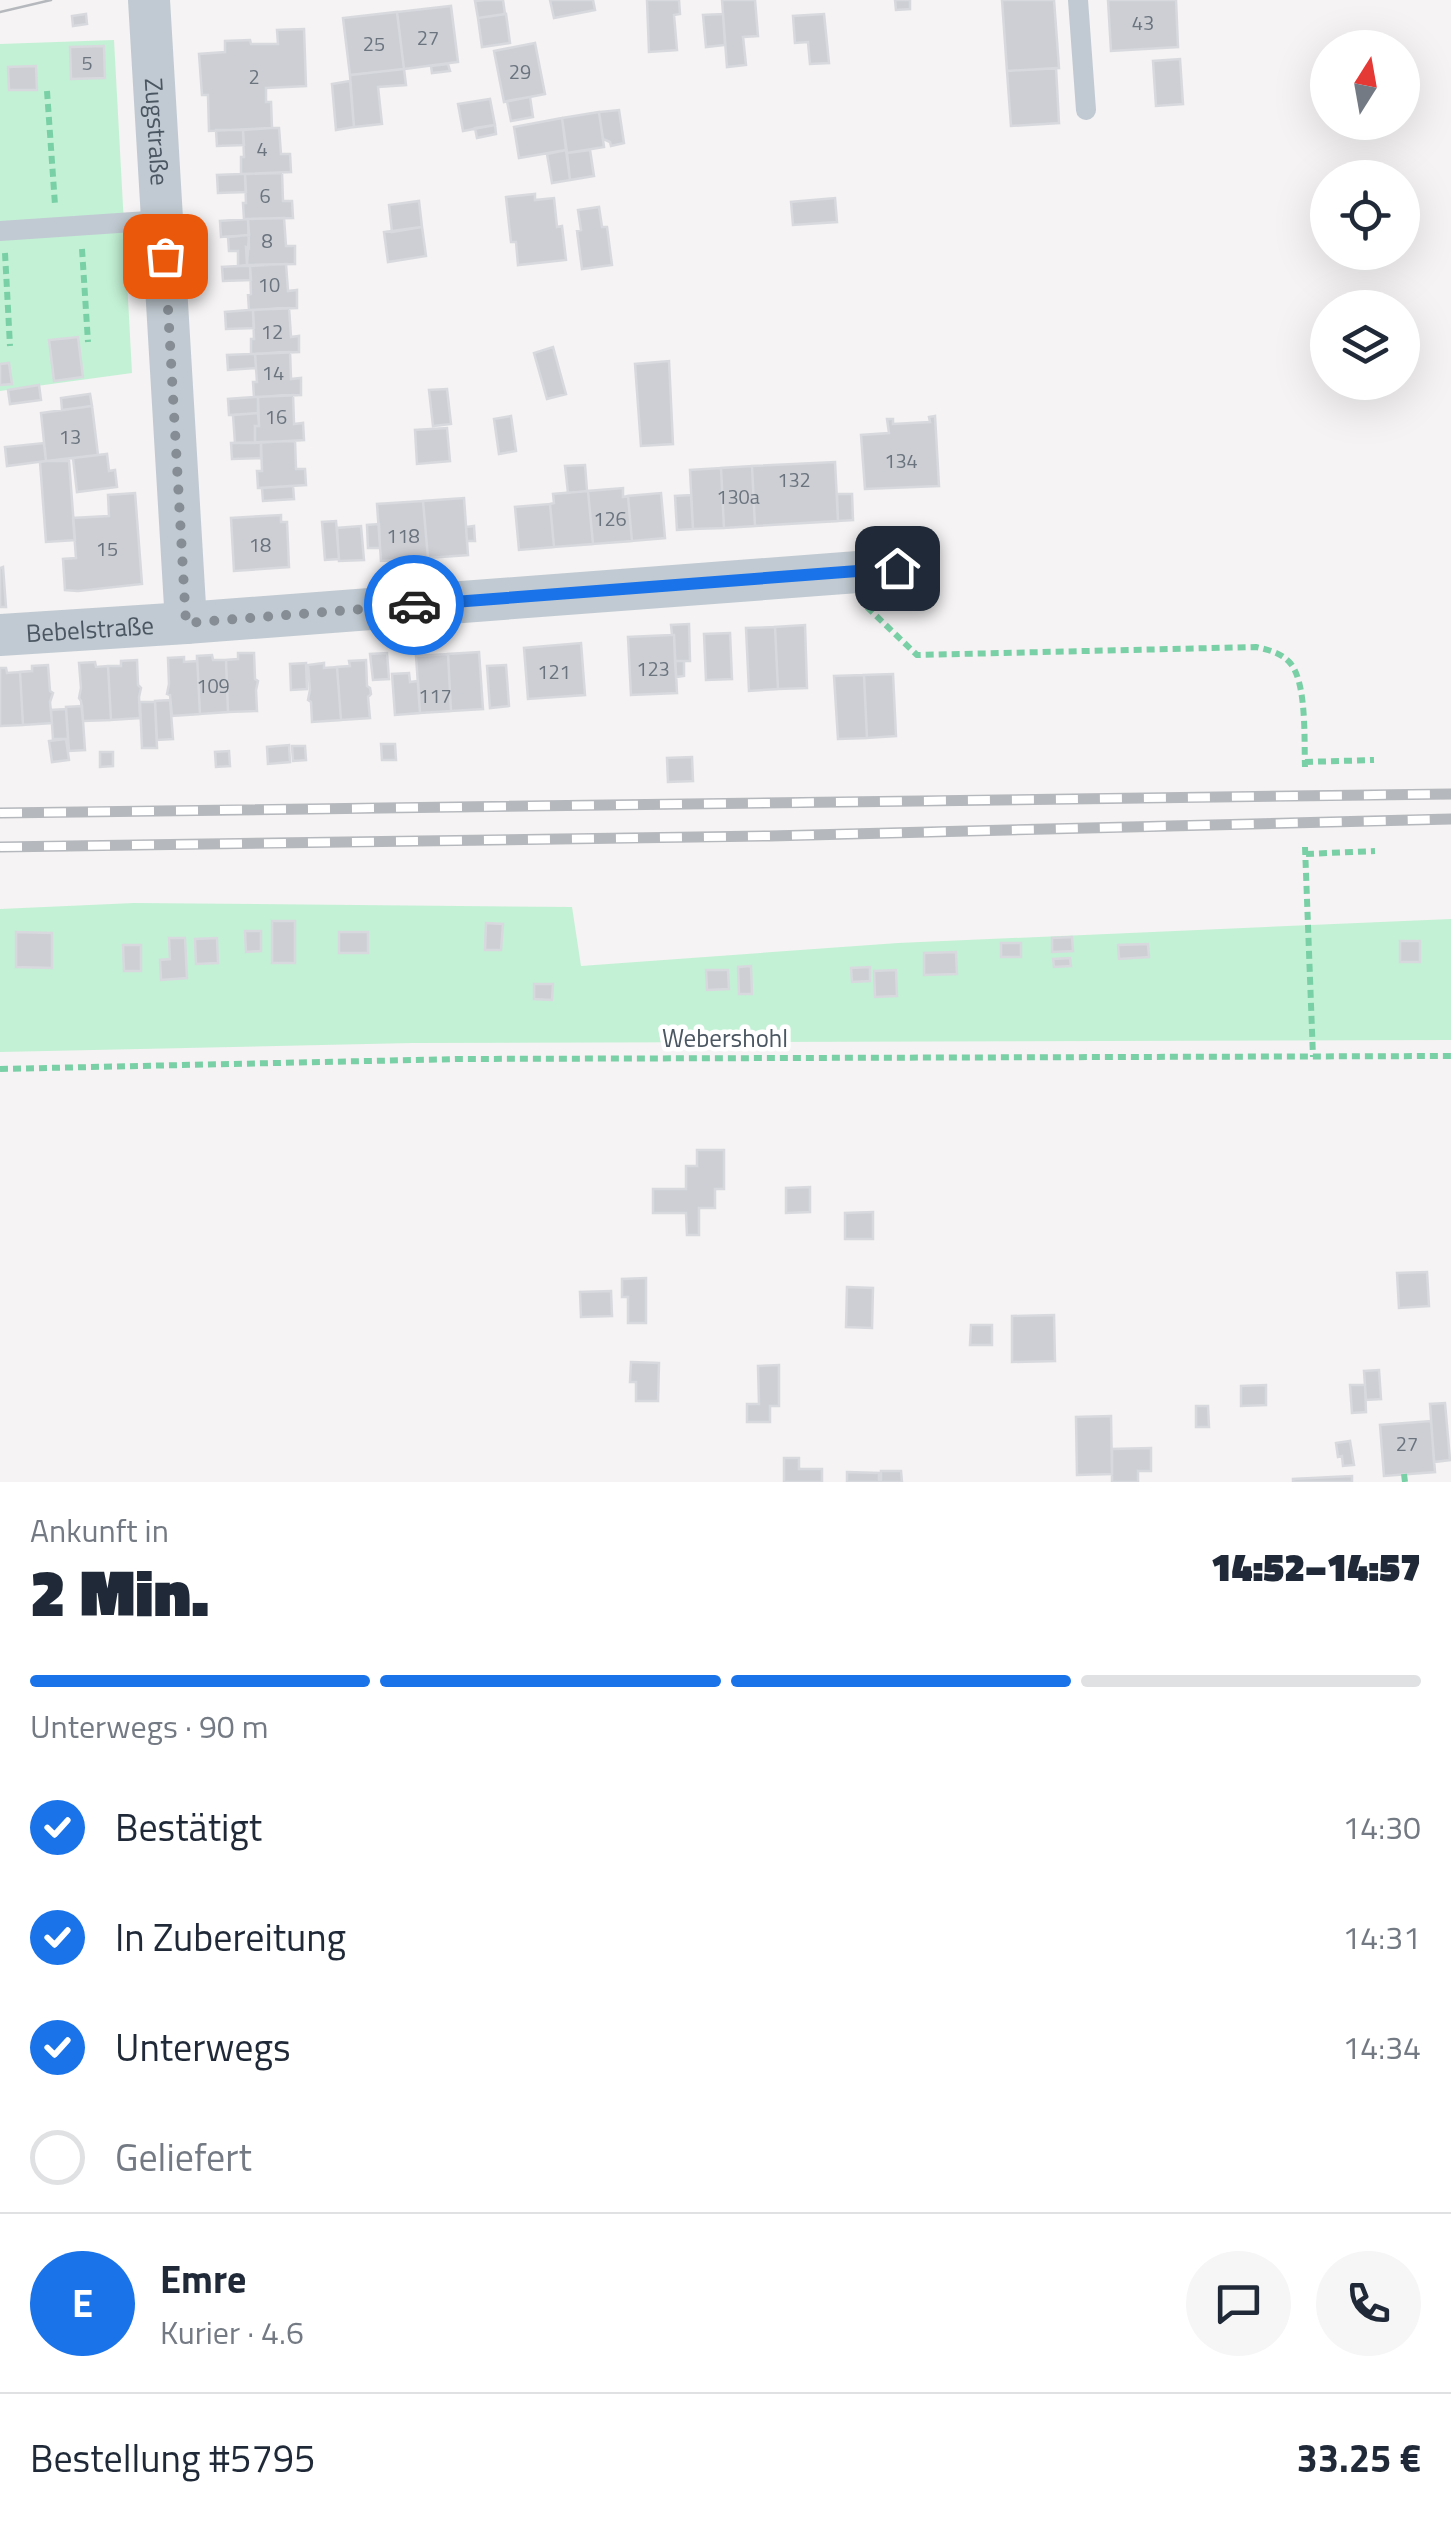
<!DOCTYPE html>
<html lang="de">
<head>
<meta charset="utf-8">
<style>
  :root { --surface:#fff; --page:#f6f6f7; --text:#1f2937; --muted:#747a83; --line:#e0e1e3; --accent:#1a73e8 }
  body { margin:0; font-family:"Titillium Web",sans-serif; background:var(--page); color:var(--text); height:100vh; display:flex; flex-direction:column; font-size:38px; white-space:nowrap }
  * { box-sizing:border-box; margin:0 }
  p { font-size:32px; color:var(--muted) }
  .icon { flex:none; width:55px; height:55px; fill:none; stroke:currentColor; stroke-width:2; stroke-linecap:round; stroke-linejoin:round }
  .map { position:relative; height:1482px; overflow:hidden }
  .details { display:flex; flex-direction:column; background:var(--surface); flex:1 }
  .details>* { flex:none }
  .needle { width:65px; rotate:11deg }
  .fabs { position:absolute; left:1310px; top:30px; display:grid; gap:20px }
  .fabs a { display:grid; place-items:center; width:110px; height:110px; border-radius:50%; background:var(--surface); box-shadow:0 10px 40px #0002; font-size:50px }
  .pin { position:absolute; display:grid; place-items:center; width:85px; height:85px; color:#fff; margin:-42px; border-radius:20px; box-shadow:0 5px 15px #0006 }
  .courier { position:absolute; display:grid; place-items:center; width:100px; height:100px; margin:-50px; border:8px solid #1a73e8; border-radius:50%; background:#fff; color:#222; box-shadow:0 2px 12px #0007 }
  .overview em { font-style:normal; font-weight:800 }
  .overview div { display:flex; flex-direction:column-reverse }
  .overview { display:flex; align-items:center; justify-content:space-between; height:170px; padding:0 30px }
  h1 { font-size:65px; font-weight:800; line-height:75px }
  .bar { display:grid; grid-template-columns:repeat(4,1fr); gap:15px 10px; align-content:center; height:120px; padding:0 30px }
  .bar i { height:12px; border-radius:8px; background:var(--line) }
  .bar .selected { background:var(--accent) }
  .bar p { grid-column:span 4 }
  .line { display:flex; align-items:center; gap:25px; padding:0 30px; border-top:2px solid var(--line) }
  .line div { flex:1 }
  .round { display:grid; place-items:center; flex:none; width:105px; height:105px; border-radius:52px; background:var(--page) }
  ol { padding:0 30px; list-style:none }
  li { display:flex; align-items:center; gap:30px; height:110px }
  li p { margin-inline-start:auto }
  li .icon { padding:10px; border-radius:50%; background:var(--accent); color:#fff; stroke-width:4 }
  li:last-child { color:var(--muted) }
  li i { width:55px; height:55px; border:5px solid var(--line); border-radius:50% }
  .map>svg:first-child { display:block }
  .green { fill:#c3f1d5 }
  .building { fill:#cdcfd5; stroke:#d7d9de; stroke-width:2.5 }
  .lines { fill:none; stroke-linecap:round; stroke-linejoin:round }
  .path { stroke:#7ad0a6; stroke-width:6; stroke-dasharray:8 5; stroke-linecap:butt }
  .lane { stroke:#c1cad2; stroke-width:20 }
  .street { stroke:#c1cad2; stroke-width:42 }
  .tram { stroke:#b5b8bd; stroke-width:2.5 }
  .rail-casing { stroke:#b5b8bd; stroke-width:11 }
  .rail { stroke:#fff; stroke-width:8; stroke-dasharray:22; stroke-linecap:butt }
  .done { stroke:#868d94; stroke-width:10; stroke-dasharray:0 18 }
  .route { stroke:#1a73e8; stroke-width:12 }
  .labels { text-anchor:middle; stroke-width:9; stroke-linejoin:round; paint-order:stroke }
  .number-label { font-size:20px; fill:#6b747e }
  .street-label { font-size:25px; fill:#4a5661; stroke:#fff }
</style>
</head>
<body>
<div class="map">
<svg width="1451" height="1482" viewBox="0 0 1451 1482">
  <rect width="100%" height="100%" fill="#f5f3f3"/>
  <!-- green -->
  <path class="green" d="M114,40L132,373L0,391V44Z
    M134,903L572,907L581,966L898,943L1451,919V1040L412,1043L0,1052V909Z"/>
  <!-- building -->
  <path class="building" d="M486,0H503L505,14L478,18L475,1Z
    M550,0H593L595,10L554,18Z
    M647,0H679L680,14L674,15L677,50L649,52Z
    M722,0H755L758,36L743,37L746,65L727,67Z
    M895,0H910V9L896,10Z
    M1002,0H1054L1059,68L1007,71Z
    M1108,0H1176L1178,47L1111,51Z
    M451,6L458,62L404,69L397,12Z
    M397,12L404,69L350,75L343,18Z
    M86,14L87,24L73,26L72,16Z
    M506,14L510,43L482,47L478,18Z
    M723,14L725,45L706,47L703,15Z
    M824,14L829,63L810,64L808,42L795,43L793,16Z
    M304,29L306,86L266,88V102H271L272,128L209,131L208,95H202L199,54L225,52V41L250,40L251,44H278L277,30Z
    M535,43L545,94L504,102L494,51Z
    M104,46L105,78L71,79L70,47Z
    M1180,59L1183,104L1156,106L1153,61Z
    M448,64L450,71L432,73L431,66Z
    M36,66L37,90H9L8,67Z
    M1056,68L1059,123L1011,126L1007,71Z
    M404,69L406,85L378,87L382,124L354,127L350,75Z
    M350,81L354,127L336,130L332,84Z
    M530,97L533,117L511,121L507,101Z
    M490,99L495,125L463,131L458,104Z
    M619,110L624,143L611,146L610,142L603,139L599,112Z
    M599,112L604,147L567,153L562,118Z
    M562,118L566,150L519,158L514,127Z
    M495,125L496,134L477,138L475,128Z
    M272,128H279L281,154H290L291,172L241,174V157H244L243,130Z
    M216,130H243L244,145L217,146Z
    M566,150L570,180L552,183L547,154Z
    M590,150L594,176L570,180L567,153Z
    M282,173L283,201H292L293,218L244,219L243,203H246L245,174Z
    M241,174H245L246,192L218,193L217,175Z
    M535,194V200L554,198L557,227L562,226L566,260L518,265L516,242H511L506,197Z
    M835,198L837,222L793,225L791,202Z
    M419,201L422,227L392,232L389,205Z
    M599,207L602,227H607L612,265L582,269L577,231L581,230L578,210Z
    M284,218L286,246H295V264L247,265L246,247L249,248L248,219Z
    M248,219L249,235L221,237L220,221Z
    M422,227L426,256L388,262L384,232Z
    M249,235L247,265L238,266V251H229L228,237Z
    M286,264L288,291L297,290V308L249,310L248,295L251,294L250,266Z
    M238,266H250L251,280L223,281L222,267Z
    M289,308L291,337L299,336V352L251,354V339H254L253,310Z
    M249,310H253L254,328L226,329L225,312Z
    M78,337L83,377L54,381L49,340Z
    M553,347L566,394L547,399L534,353Z
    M290,352L291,379L301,378V395L254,397L253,382H257L255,354Z
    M251,354H255L256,368L228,370L227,355Z
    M669,361L673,444L641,446L635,364Z
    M9,363L12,384L0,385V364Z
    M39,385L41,400L10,404L8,390Z
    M447,389L451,424L433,426L429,390Z
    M90,394L92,406L62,410L61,398Z
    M293,395L294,424L303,423L304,440L255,443V426H259L258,397Z
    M254,397H258V413L229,415L228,399Z
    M92,406L98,455L46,461L41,413Z
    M258,413L259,426H255V443H235L233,415Z
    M511,416L516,451L499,454L494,419Z
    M935,416L939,486L865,489L861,435L889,433L887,419H893V424L930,422L929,417Z
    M447,428L450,461L417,464L415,430Z
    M295,441L296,469H305L306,485L258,488L257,471H262L261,442Z
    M261,442V458L232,459L231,443Z
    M44,443L46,461L7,466L5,447Z
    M107,454L109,471L115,470L117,487L77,492L73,458Z
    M46,461H69L75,540L46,542L40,462Z
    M835,462L838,521L755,526L752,466Z
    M585,465L587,491L568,493L565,466Z
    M752,466L755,526L724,528L721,468Z
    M721,468L724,528L693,529L690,470Z
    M293,486L294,499L263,501L262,488Z
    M623,488V497L628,496L632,541L593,544L588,491Z
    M588,491L593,544L554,547L550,504L554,503L553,494Z
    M135,493L142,584L78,591L65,590L63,559L76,558L73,518L109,516L108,495Z
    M661,493L665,538L632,541L628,496Z
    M837,494H852L853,520L838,521Z
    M691,495L693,529L677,530L675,496Z
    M464,498L468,555L428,558L423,501Z
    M423,501L428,558L381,561L377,504Z
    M550,504L554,547L519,550L515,507Z
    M281,515V522H287L289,567L234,571L231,518Z
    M336,521L339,559L325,560L322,522Z
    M379,524L380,548H368L367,525Z
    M361,526L364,560L339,561L337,528Z
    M474,526L475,541H467L466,527Z
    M3,567L6,607H0V568Z
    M689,624L690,661H675L674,635H672L671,625Z
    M805,625L807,688L778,689L775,627Z
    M775,627L778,689L749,691L746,628Z
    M730,633L732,679L706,680L704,634Z
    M672,635H674L677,693L631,695L628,637Z
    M581,643L585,695L528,699L524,648Z
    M479,652L483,709L451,711L448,654Z
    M238,653H254L255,679L258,681L256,690L257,711L228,712L226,660L238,659Z
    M387,653L389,679L373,680L370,654Z
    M448,654L451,711L420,713L416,656Z
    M212,655L213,660H226L228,712L200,714L197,656Z
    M197,656L200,714L172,716L170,695L167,694L169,684L168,658L184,657V662L197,661Z
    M137,660L138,685L141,688L139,697L140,718L111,720L108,666H121V661Z
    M366,660L367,686L370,688L371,694L368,697L370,718L341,720L337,667L350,666L349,661Z
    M675,661H684V676L676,677Z
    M95,662L96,667L108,666L111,720L83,721L81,701L79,698L81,688L79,663Z
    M306,663L307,689L291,690L290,664Z
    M324,663V668L337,667L341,720L312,722L311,702L308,700L310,690L308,665Z
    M48,665L50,691L53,693L50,702L52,723L23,725L20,672L32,671V666Z
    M506,665L509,706L490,708L487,666Z
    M0,668H6L7,673L20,672L23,725L0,726Z
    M409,673L410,682L418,681L420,713L395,715L392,674Z
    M893,674L896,736L867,738L864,675Z
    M864,675L867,738L838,739L834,676Z
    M170,700L173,739L157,740L155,701Z
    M140,702H155L157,748H142Z
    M82,706L85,750L69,751L66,707Z
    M66,709L68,739H53L51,710Z
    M66,739L69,760L52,762L49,741Z
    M381,744H395L396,760H382Z
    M289,745L290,762L268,764L267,747Z
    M292,746H305L306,760L293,761Z
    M229,751L230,766L216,767L215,752Z
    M100,752H113V766L100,767Z
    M692,757L693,781L668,782L667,758Z
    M272,921H295V963H272Z
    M486,923L503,924L501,950H485Z
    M245,931H261V951L246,952Z
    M16,932L52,933V968L16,967Z
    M339,932H368V953H339Z
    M1072,937L1073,951L1052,952V938Z
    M169,938H185L187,978L161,980L160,960L170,959Z
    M217,938L218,963L196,964L195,939Z
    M1400,941H1420V962H1400Z
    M1001,943H1021V957H1001Z
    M1148,944L1149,957L1119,959L1118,945Z
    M123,945H141V971H124Z
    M956,952L957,974L924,975V953Z
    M1070,958L1071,966L1054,967L1053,959Z
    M751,966L752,994H739L738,967Z
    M870,967V981L852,982L851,968Z
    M706,970H728L729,989L707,990Z
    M896,970L897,996L875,997L874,971Z
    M534,984H553L552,1000L534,999Z
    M697,1150H724V1189H715V1208H699V1235H687L686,1213H653V1189H686V1166H697Z
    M810,1187V1212L786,1213V1188Z
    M873,1212V1239H845V1213Z
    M1427,1272L1429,1306L1399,1308L1397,1273Z
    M646,1278V1323H628V1297H622V1279Z
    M847,1287L873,1288L872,1328L846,1327Z
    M611,1291L612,1316L581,1317L580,1292Z
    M1054,1315L1055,1361L1012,1362V1316Z
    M971,1325H992V1345H970Z
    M631,1362L659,1363L658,1401H636V1382H630Z
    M779,1365V1406H770V1422H747V1404H759L758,1366Z
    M1379,1370L1381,1399L1366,1400L1364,1371Z
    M1266,1385V1405L1241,1406V1386Z
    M1350,1385H1365L1366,1412L1352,1413Z
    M1445,1403L1450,1460L1434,1462L1430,1404Z
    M1196,1406H1208L1209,1427H1196Z
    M1111,1416L1112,1474L1077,1475L1076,1417Z
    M1431,1421L1435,1472L1384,1476L1380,1425Z
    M1350,1441L1354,1465L1343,1466L1342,1456L1338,1457L1336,1443Z
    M1151,1448V1471H1138V1482H1112V1449Z
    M784,1458H799V1469H822V1482H784Z
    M881,1471H901L902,1482H881Z
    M847,1472L879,1473V1482H847Z
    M1352,1476V1482H1293V1479Z"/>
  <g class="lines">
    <!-- path -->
    <path class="path" d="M47,91L55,205
      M82,249L88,342
      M5,253L10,346
      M867,607L917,655L1256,647C1269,650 1282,653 1291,664C1307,685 1304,741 1305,767
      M1305,762L1374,760
      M1305,847L1313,1057
      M1306,854L1375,851
      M0,1069L460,1059L1451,1056
      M1404,1474L1405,1482"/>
    <!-- lane -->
    <path class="lane" d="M1078,0L1086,110
      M0,231L163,220"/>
    <!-- street -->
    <g class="street">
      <path id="s1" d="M149,0L186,623"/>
      <path id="s2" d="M0,635L186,623L897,569"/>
    </g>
    <!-- tram -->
    <path class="tram" d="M0,12L51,0"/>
    <!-- rail casing -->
    <g class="rail-casing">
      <path id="rail" d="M0,813L1451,794
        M0,847L770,836L1451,819"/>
    </g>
    <!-- rail -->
    <use href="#rail" class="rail"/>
  </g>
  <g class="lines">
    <!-- done -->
    <path class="done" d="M165,256L186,623L414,605"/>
    <!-- route -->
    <path class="route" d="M414,605L897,568"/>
  </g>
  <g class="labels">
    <!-- number labels -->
    <g class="number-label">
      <text x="1143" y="30">43</text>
      <text x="428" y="45">27</text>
      <text x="374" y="51">25</text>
      <text x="87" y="70">5</text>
      <text x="520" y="79">29</text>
      <text x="254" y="84">2</text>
      <text x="262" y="156">4</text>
      <text x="265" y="203">6</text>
      <text x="267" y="248">8</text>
      <text x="269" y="292">10</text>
      <text x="272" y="339">12</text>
      <text x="273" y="380">14</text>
      <text x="276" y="424">16</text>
      <text x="70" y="444">13</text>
      <text x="901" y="468">134</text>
      <text x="794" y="487">132</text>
      <text x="738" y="504">130a</text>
      <text x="610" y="526">126</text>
      <text x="403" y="543">118</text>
      <text x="260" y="552">18</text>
      <text x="107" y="556">15</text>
      <text x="653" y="676">123</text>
      <text x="554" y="679">121</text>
      <text x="213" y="693">109</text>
      <text x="435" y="703">117</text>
      <text x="1407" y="1451">27</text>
    </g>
    <!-- street labels -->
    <g class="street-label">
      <text dy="9" stroke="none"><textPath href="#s1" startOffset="132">Zugstraße</textPath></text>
      <text dy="9" stroke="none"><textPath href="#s2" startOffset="90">Bebelstraße</textPath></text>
      <text x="725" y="1047">Webershohl</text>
    </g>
  </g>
</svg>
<div class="fabs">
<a><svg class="needle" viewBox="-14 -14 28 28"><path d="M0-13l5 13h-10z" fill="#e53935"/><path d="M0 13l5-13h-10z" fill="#747a83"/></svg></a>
<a><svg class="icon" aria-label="locate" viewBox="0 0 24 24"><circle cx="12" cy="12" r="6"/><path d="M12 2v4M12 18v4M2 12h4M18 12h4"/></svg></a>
<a><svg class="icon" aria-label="layers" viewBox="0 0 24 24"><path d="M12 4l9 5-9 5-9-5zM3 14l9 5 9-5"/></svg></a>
</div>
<div class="pin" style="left:165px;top:256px;background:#ea580c"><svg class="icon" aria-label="bag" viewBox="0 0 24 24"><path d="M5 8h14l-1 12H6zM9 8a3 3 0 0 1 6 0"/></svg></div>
<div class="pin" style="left:897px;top:568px;background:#1f2937"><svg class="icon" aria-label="home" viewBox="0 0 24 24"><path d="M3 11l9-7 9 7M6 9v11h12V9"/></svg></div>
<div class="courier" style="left:414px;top:605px"><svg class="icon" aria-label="car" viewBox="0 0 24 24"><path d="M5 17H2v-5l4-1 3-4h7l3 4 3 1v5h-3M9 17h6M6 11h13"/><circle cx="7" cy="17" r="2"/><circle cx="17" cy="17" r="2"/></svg></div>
</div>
<section class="details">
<div class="overview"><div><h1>2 Min.</h1><p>Ankunft in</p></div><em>14:52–14:57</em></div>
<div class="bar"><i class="selected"></i><i class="selected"></i><i class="selected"></i><i></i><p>Unterwegs · 90 m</p></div>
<ol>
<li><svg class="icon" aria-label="check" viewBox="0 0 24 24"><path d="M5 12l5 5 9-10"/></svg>Bestätigt<p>14:30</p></li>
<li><svg class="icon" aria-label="check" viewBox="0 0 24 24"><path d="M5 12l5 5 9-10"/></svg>In Zubereitung<p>14:31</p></li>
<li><svg class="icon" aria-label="check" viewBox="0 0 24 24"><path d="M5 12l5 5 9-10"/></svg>Unterwegs<p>14:34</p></li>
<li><i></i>Geliefert</li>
</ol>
<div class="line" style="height:180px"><b class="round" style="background:var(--accent);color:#fff">E</b><div><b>Emre</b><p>Kurier · 4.6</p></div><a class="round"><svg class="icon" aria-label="chat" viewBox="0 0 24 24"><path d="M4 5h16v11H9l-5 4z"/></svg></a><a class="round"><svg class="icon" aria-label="phone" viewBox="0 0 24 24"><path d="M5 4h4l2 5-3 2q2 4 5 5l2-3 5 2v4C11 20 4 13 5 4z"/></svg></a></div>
<div class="line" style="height:130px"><div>Bestellung #5795</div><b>33.25 €</b></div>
</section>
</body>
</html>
